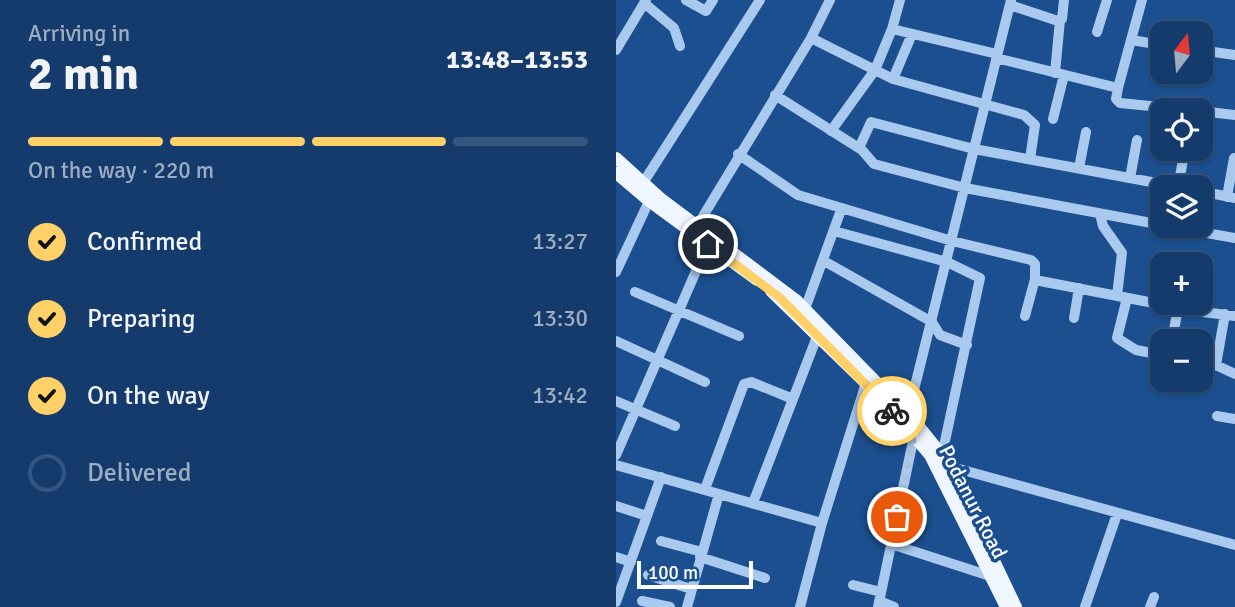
<!DOCTYPE html>
<html lang="en">
<head>
<meta charset="utf-8">
<style>
  :root { --surface:#143b6b; --page:#1d4271; --text:#f1f3f6; --muted:#9dadc1; --line:#33557e; --accent:#ffd166 }
  body { margin:0; font-family:Signika,sans-serif; background:var(--page); color:var(--text); height:100vh; display:flex; flex-direction:column; font-size:26px; white-space:nowrap }
  * { box-sizing:border-box; margin:0 }
  p { font-size:23px; color:var(--muted) }
  .icon { flex:none; width:38px; height:38px; fill:none; stroke:currentColor; stroke-width:2; stroke-linecap:round; stroke-linejoin:round }
  .map { position:relative; flex:1; overflow:hidden }
  .panel { display:flex; flex-direction:column; background:var(--surface); width:616px }
  .panel>* { flex:none }
  .needle { width:46px; rotate:16deg }
  .controls { position:absolute; left:534px; top:21px; display:grid; gap:14px }
  .controls a { display:grid; place-items:center; width:63px; height:63px; border-radius:14px; background:var(--surface); box-shadow:0 2px 5px #0004,0 0 0 2px var(--line); font-size:35px }
  .scale { position:absolute; left:21px; bottom:18px; width:116px; box-sizing:border-box; padding-left:7px; border:4px solid #fff; border-top:0; font-size:19px; line-height:24px; white-space:nowrap; color:#fff; -webkit-text-stroke:5px #1b4f8f; paint-order:stroke }
  .pin { position:absolute; display:grid; place-items:center; width:60px; height:60px; color:#fff; margin:-30px; border:4px solid #fff; border-radius:50%; box-shadow:0 2px 7px #0007 }
  .courier { position:absolute; display:grid; place-items:center; width:70px; height:70px; margin:-35px; border:5px solid #ffd166; border-radius:50%; background:#fff; color:#222; box-shadow:0 2px 9px #0007 }
  .overview em { font-style:normal; font-weight:700 }
  .overview div { display:flex; flex-direction:column-reverse }
  .overview { display:flex; align-items:center; justify-content:space-between; height:119px; padding:0 28px }
  h1 { font-size:46px; font-weight:700; line-height:52px }
  .bar { display:grid; grid-template-columns:repeat(4,1fr); gap:10px 7px; align-content:center; height:84px; padding:0 28px }
  .bar i { height:9px; border-radius:5px; background:var(--line) }
  .bar .on { background:var(--accent) }
  .bar p { grid-column:span 4 }
  ol { padding:0 28px; list-style:none }
  li { display:flex; align-items:center; gap:21px; height:77px }
  li p { margin-inline-start:auto }
  li .icon { padding:7px; border-radius:50%; background:var(--accent); color:#111; stroke-width:4 }
  li:last-child { color:var(--muted) }
  li i { width:38px; height:38px; border:4px solid var(--line); border-radius:50% }
  main { display:flex; flex:1; min-height:0 }
  .map>svg:first-child { display:block }
  .lines { fill:none; stroke-linecap:round; stroke-linejoin:round }
  .minor { stroke:#a9c9ee; stroke-width:10 }
  .major { stroke:#f0f6ff; stroke-width:12 }
  .done { stroke:#afc1d8; stroke-width:7; stroke-dasharray:0 12.6 }
  .route { stroke:#ffd166; stroke-width:9 }
  .labels { text-anchor:middle; stroke-width:7; stroke-linejoin:round; paint-order:stroke }
  .street-label { font-size:21px; fill:#fff; stroke:#1b4f8f }
</style>
</head>
<body>
<main>
<section class="panel">
<div class="overview"><div><h1>2 min</h1><p>Arriving in</p></div><em>13:48–13:53</em></div>
<div class="bar"><i class="on"></i><i class="on"></i><i class="on"></i><i></i><p>On the way · 220 m</p></div>
<ol>
<li><svg class="icon" aria-label="check" viewBox="0 0 24 24"><path d="M5 12l5 5 9-10"/></svg>Confirmed<p>13:27</p></li>
<li><svg class="icon" aria-label="check" viewBox="0 0 24 24"><path d="M5 12l5 5 9-10"/></svg>Preparing<p>13:30</p></li>
<li><svg class="icon" aria-label="check" viewBox="0 0 24 24"><path d="M5 12l5 5 9-10"/></svg>On the way<p>13:42</p></li>
<li><i></i>Delivered</li>
</ol>
</section>
<div class="map">
<svg width="619" height="607" viewBox="0 0 619 607">
  <rect width="100%" height="100%" fill="#1b4f8f"/>
  <g class="lines">
    <!-- minor -->
    <path class="minor" d="M70,0L90,11L97,0
      M284,0L276,29L381,54
      M28,3L58,28L64,46
      M394,5L442,21L446,19L448,0
      M481,32L491,0
      M195,38L214,0
      M515,40L526,0
      M0,50L30,0
      M584,50L619,55
      M380,58L502,88L515,40L546,45
      M439,73L444,20
      M277,79L296,34
      M502,88L500,99L504,103L574,110
      M159,95L246,150L258,164L349,188L546,225
      M584,111L619,115
      M437,119L448,75
      M215,131L259,70L276,29
      M243,148L255,122L358,149L562,187
      M122,154L182,195L336,241L415,260L419,264V280L579,311L619,316
      M463,168L470,132
      M514,178L521,140
      M27,183L144,0
      M562,187L569,149
      M584,191L619,198
      M611,197L618,158
      M484,214L487,226L506,253L501,296
      M552,226L619,238
      M78,231L195,38L277,79L408,115L419,125L414,159
      M218,231L331,262L364,278L326,455
      M208,261L316,322L324,335L351,345
      M0,272L33,201
      M19,292L123,336
      M511,298L501,338L520,350L546,355
      M189,309L225,210
      M409,316L419,279
      M458,318L463,288
      M0,341L89,382
      M556,341L562,308
      M584,362L602,366L619,374
      M600,365L609,314
      M0,401L59,426
      M601,416L619,419
      M288,419L292,414L395,0
      M0,455L94,239
      M0,465L206,523L250,383
      M332,466L619,545
      M89,489L128,384L135,382L177,399
      M137,503L202,334
      M0,506L31,516
      M45,541L86,552
      M275,544L374,576
      M0,557L15,562
      M84,557L149,578
      M32,575L75,589
      M237,585L265,592
      M26,601L54,607
      M263,601L278,607
      M0,602L45,477
      M71,607L103,494
      M184,607L206,523
      M262,607L298,436
      M469,607L501,514
      M534,607L538,597"/>
    <!-- major -->
    <path class="major" d="M0,158L44,198L180,300L301,424L330,460L400,607
      M0,173L33,201L141,280
      M155,291L265,398L314,455L390,607"/>
  </g>
  <g class="lines">
    <!-- done -->
    <path class="done" d="M276,411L298,436L281,517"/>
    <!-- route -->
    <path class="route" d="M92,244L163,297L276,411"/>
  </g>
  <g class="labels">
    <!-- street labels -->
    <g class="street-label">
      <text transform="translate(357 502) rotate(63)" y="7">Podanur Road</text>
    </g>
  </g>
</svg>
<div class="controls">
<a><svg class="needle" viewBox="-14 -14 28 28"><path d="M0-13l5 13h-10z" fill="#e53935"/><path d="M0 13l5-13h-10z" fill="#9dadc1"/></svg></a>
<a><svg class="icon" aria-label="locate" viewBox="0 0 24 24"><circle cx="12" cy="12" r="6"/><path d="M12 2v4M12 18v4M2 12h4M18 12h4"/></svg></a>
<a><svg class="icon" aria-label="layers" viewBox="0 0 24 24"><path d="M12 4l9 5-9 5-9-5zM3 14l9 5 9-5"/></svg></a>
<a>+</a>
<a>−</a>
</div>
<div class="scale">100 m</div>
<div class="pin" style="left:281px;top:517px;background:#ea580c"><svg class="icon" aria-label="bag" viewBox="0 0 24 24"><path d="M5 8h14l-1 12H6zM9 8a3 3 0 0 1 6 0"/></svg></div>
<div class="pin" style="left:92px;top:244px;background:#1f2937"><svg class="icon" aria-label="home" viewBox="0 0 24 24"><path d="M3 11l9-7 9 7M6 9v11h12V9"/></svg></div>
<div class="courier" style="left:276px;top:411px"><svg class="icon" aria-label="bike" viewBox="0 0 24 24"><circle cx="6" cy="16" r="4"/><circle cx="18" cy="16" r="4"/><path d="M6 16l4-8h5l3 8M10 8l3 8H6M13 5h3"/></svg></div>
</div>
</main>
</body>
</html>
